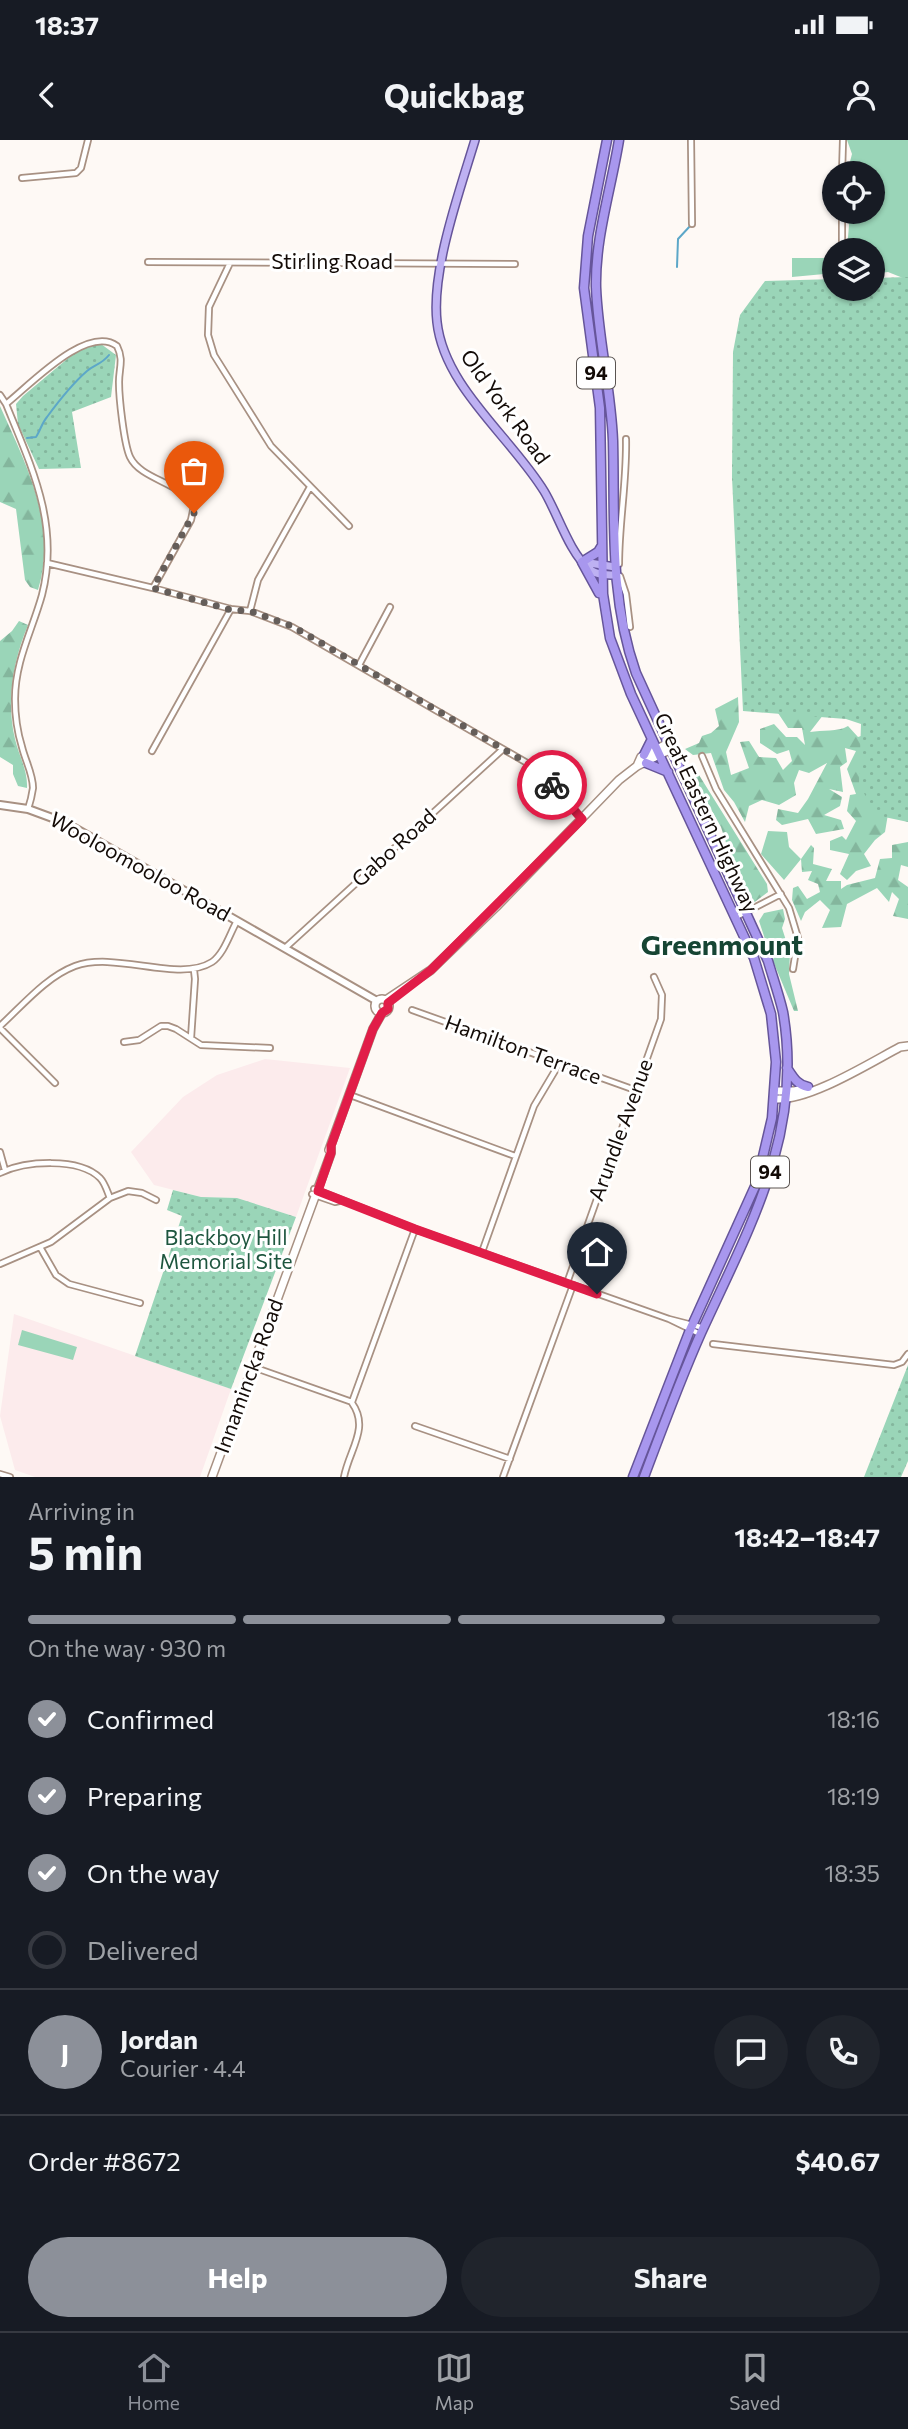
<!DOCTYPE html>
<html lang="en">
<head>
<meta charset="utf-8">
<style>
  :root { --surface:#171b24; --page:#20242c; --text:#f1f3f6; --muted:#9ea1a6; --line:#363941; --accent:#8c9099 }
  body { margin:0; font-family:Commissioner,sans-serif; background:var(--page); color:var(--text); height:100vh; display:flex; flex-direction:column; font-size:26px; white-space:nowrap }
  * { box-sizing:border-box; margin:0 }
  p { font-size:23px; color:var(--muted) }
  .icon { flex:none; width:38px; height:38px; fill:none; stroke:currentColor; stroke-width:2; stroke-linecap:round; stroke-linejoin:round }
  .map { position:relative; height:1337px; overflow:hidden }
  .sheet { display:flex; flex-direction:column; background:var(--surface); flex:1 }
  .sheet>* { flex:none }
  .tools { position:absolute; left:822px; top:21px; display:grid; gap:14px }
  .tools a { display:grid; place-items:center; width:63px; height:63px; border-radius:50%; background:var(--surface); box-shadow:0 2px 5px #0004; font-size:35px }
  .pin { position:absolute; display:grid; place-items:center; width:60px; height:60px; color:#fff; margin:-72px -30px; border-radius:50% 50% 50% 0; rotate:-45deg; box-shadow:0 0 7px #0007 }
  .pin .icon { rotate:45deg }
  .courier { position:absolute; display:grid; place-items:center; width:70px; height:70px; margin:-35px; border:5px solid #e11d48; border-radius:50%; background:#fff; color:#222; box-shadow:0 2px 9px #0007 }
  .overview em { font-style:normal; font-weight:700 }
  .overview div { display:flex; flex-direction:column-reverse }
  .overview { display:flex; align-items:center; justify-content:space-between; height:119px; padding:0 28px }
  h1 { font-size:46px; font-weight:700; line-height:52px }
  .bar { display:grid; grid-template-columns:repeat(4,1fr); gap:10px 7px; align-content:center; height:84px; padding:0 28px }
  .bar i { height:9px; border-radius:5px; background:var(--line) }
  .bar .on { background:var(--accent) }
  .bar p { grid-column:span 4 }
  .line { display:flex; align-items:center; gap:18px; padding:0 28px; border-top:2px solid var(--line) }
  .line div { flex:1 }
  .round { display:grid; place-items:center; flex:none; width:74px; height:74px; border-radius:37px; background:var(--page) }
  ol { padding:0 28px; list-style:none }
  li { display:flex; align-items:center; gap:21px; height:77px }
  li p { margin-inline-start:auto }
  li .icon { padding:7px; border-radius:50%; background:var(--accent); color:#fff; stroke-width:4 }
  li:last-child { color:var(--muted) }
  li i { width:38px; height:38px; border:4px solid var(--line); border-radius:50% }
  .button { display:flex; gap:14px; margin-top:auto; padding:14px 28px }
  .button a { flex:1; height:80px; border-radius:42px; background:var(--accent); color:#fff; font-size:28px; font-weight:700; line-height:80px; text-align:center }
  .button a+a { background:var(--page); color:var(--text) }
  .status { display:flex; justify-content:space-between; align-items:center; height:49px; padding:0 35px; background:var(--surface); direction:ltr }
  .status svg { height:19px; fill:currentColor }
  header { display:flex; justify-content:space-between; align-items:center; height:91px; padding:0 28px; background:var(--surface); font-size:32px; font-weight:700 }
  .tab-bar { display:flex; justify-content:space-around; align-items:center; height:98px; border-top:2px solid var(--line); background:var(--surface); font-size:19px; color:var(--muted) }
  .tab-bar a { display:grid; justify-items:center; gap:4px }
  .tab-bar .on { color:var(--accent) }
  .map>svg:first-child { display:block }
  .education { fill:#fcebec }
  .grass { fill:#9ad5b8 }
  .forest { fill:url(#forest-firs) }
  .park { fill:url(#park-dots) }
  .lines { fill:none; stroke-linecap:round; stroke-linejoin:round }
  .stream { stroke:#5ca7c8; stroke-width:2 }
  .minor-casing { stroke:#a89183; stroke-width:8 }
  .tertiary-casing { stroke:#a89183; stroke-width:10 }
  .secondary-casing { stroke:#a89183; stroke-width:10 }
  .primary-casing { stroke:#66559a; stroke-width:10 }
  .trunk-casing { stroke:#66559a; stroke-width:11 }
  .minor { stroke:#fff; stroke-width:4.5 }
  .tertiary { stroke:#fff; stroke-width:6 }
  .secondary { stroke:#fff; stroke-width:7 }
  .primary { stroke:#beb1f2; stroke-width:7 }
  .trunk { stroke:#a897ee; stroke-width:8 }
  .done { stroke:#655e5a; stroke-width:7; stroke-dasharray:0 12.6 }
  .route { stroke:#e11d48; stroke-width:9 }
  .labels { text-anchor:middle; stroke-width:6; stroke-linejoin:round; paint-order:stroke }
  .shield { fill:#fff; stroke:#5a5451; stroke-width:2 }
  .shield-label { font-size:19px; font-weight:bold; fill:#130b07 }
  .street-label { font-size:21px; fill:#130b07; stroke:#fff }
  .park-label { font-size:21px; fill:#1e563f; stroke:#fff }
  .district-label { font-size:28px; font-weight:bold; fill:#164534; stroke:#fff }
</style>
</head>
<body>
<div class="status"><b>18:37</b><svg viewBox="0 0 49 12"><path d="M0 12V9h3v3zM5 12V6h3v6zM10 12V3h3v9zM15 12V0h3v12zM26 1h20v11H26zM47 4h2v5h-2z"/></svg></div>
<header><svg class="icon" aria-label="back" viewBox="0 0 24 24"><path d="M15 5l-7 7 7 7"/></svg>Quickbag<svg class="icon" aria-label="person" viewBox="0 0 24 24"><circle cx="12" cy="8" r="4"/><path d="M4 21q1-7 8-7t8 7"/></svg></header>
<div class="map">
<svg width="908" height="1337" viewBox="0 0 908 1337">
  <defs>
    <pattern id="forest-firs" width="22" height="20" patternUnits="userSpaceOnUse" patternTransform="scale(1.75)"><rect width="22" height="20" fill="#9ad5b8"/><path d="M5 1l3.5 6h-7zM16 11l3.5 6h-7z" fill="#84b69d"/></pattern>
    <pattern id="park-dots" width="8" height="8" patternUnits="userSpaceOnUse" patternTransform="scale(1.75)"><rect width="8" height="8" fill="#9ad5b8"/><path d="M2 2h.1M6 6h.1" fill="none" stroke="#84b69d" stroke-width="1.8" stroke-linecap="round"/></pattern>
  </defs>
  <rect width="100%" height="100%" fill="#fef9f5"/>
  <!-- education -->
  <path class="education" d="M265,919L350,928L296,1077L237,1058L201,1057L154,1045L131,1012L183,957L217,935Z
    M14,1174L231,1249L200,1337H35L15,1330L0,1276Z"/>
  <!-- grass -->
  <path class="grass" d="M847,0H908V140L888,132L873,134V110H847L849,85L846,72H873V33H847L852,14Z
    M792,118H835V133L792,137Z
    M768,691L787,692L789,707L801,719L784,740L761,714Z
    M22,1190L77,1207L73,1220L18,1205Z"/>
  <!-- forest -->
  <path class="forest" d="M0,266C26,324 58,385 38,450L30,447L25,440L16,369L0,362Z
    M19,481L28,485C13,521 6,561 15,599C19,616 28,631 27,648L18,646L13,634V625L0,617V501L12,491Z
    M907,516C908,540 896,557 879,573L894,604L881,611L877,597L867,595L865,574C841,563 831,559 805,566L827,570L810,592C822,590 838,592 848,586L858,597L864,595L877,618L873,629C889,625 894,611 901,597L906,602L896,623L901,625L908,618V654L904,659L890,662L885,692L875,700L864,714L871,726L856,731L847,740L840,734L849,714L830,710V701L842,696L846,700L856,681L847,671L850,655L856,654L847,629L856,611L845,608L847,622L840,627L843,652L829,649L842,657L840,666L824,675L841,680L844,689L816,694L808,679L782,685L776,680L778,669L798,673L808,659L827,623L809,633L799,630L794,643L796,655L779,665L762,660L749,666L745,682L734,662L724,650L711,613L693,615L685,609L699,603L702,596L711,593L719,586L715,569L738,557L739,582L726,612L731,635L749,628L740,602L749,601L759,617L776,618L783,630L792,621L789,610L777,614L760,603V589L774,584L786,597H797L805,605L802,588H788L778,573L774,556L761,561L753,552L756,528L786,534L793,528L835,536L877,537L887,524Z
    M690,632L699,635L767,744L768,752L752,764L742,753L721,687Z
    M908,702V727L901,725L898,740L908,747V779L893,776L899,759L892,752L889,762L877,748L847,764L841,787L822,788L830,770L820,760L805,772L801,781L792,760L793,748L798,746L807,759L820,752L818,744L808,740L812,731L802,732L801,719L811,705L814,708L813,724L832,729L826,741H841V749L847,745L875,738L880,719L892,718V705Z
    M783,769L785,779L782,788L790,813L789,834L798,871H794L773,821L775,807L766,802L759,781L764,773Z"/>
  <!-- park -->
  <path class="park" d="M908,137V682L875,675L859,643L861,584L846,579L743,571L732,337L733,212L740,175L765,141L835,139V149H873V138Z
    M101,204L116,215L111,257L72,272L81,328L39,329L18,284L16,264L23,256L79,209Z
    M173,1050L201,1057L237,1058L296,1077L231,1249L135,1216L182,1076L167,1070Z
    M908,1225V1321L901,1337H864Z"/>
  <g class="lines">
    <!-- stream -->
    <path class="stream" d="M677,127L678,99L691,85
      M27,298L36,297C40,291 42,283 47,277C58,262 72,244 87,231C94,225 102,224 109,215"/>
    <!-- minor casing -->
    <g class="minor-casing">
      <path id="minor" d="M691,0L692,84
        M842,33L843,0
        M22,38L76,33L81,28L88,0
        M842,110V72
        M148,122L515,124
        M230,123L209,167L208,195L214,215L271,306L349,386
        M0,255L6,264C32,328 60,385 42,455C32,491 15,521 15,559C15,575 17,591 22,607C25,620 33,634 33,648C32,655 30,663 28,669
        M6,264C30,245 87,184 117,206C124,220 119,228 119,242C119,258 124,304 130,317C141,340 181,342 194,366L191,380L153,448
        M47,423L153,448L231,469L250,471L292,487L541,631L581,679
        M619,424C619,382 627,341 626,299
        M620,436L626,454L630,487
        M250,471L258,440L310,347
        M359,525L390,467
        M152,611L231,469
        M702,616L716,649L789,768L798,798L793,829
        M736,777L781,754
        M285,808L503,609
        M412,870L635,950
        M0,886C23,865 46,837 75,826C116,811 179,843 212,822C224,814 230,793 237,781
        M0,888L55,943
        M191,898L195,839L194,830
        M124,902L139,900L161,886H168L176,889L201,905L270,908
        M350,955L515,1016
        M0,1012L5,1030
        M0,1033C25,1021 79,1017 100,1038C105,1043 107,1051 110,1058
        M314,1049L415,1089L669,1179L700,1194
        M312,1054L335,1062L339,1061
        M40,1107L56,1135L69,1144L140,1163
        M482,1112L534,966L559,924
        M0,1124L51,1102L110,1058L128,1051L142,1053L156,1060
        M567,1143L661,879L662,855L654,837
        M669,1179L704,1188
        M713,1204L894,1225L902,1222L908,1214
        M253,1227L352,1262
        M352,1262L415,1089
        M415,1286L510,1319
        M0,1334L10,1337
        M344,1337C349,1310 370,1288 352,1263
        M503,1337L573,1145"/>
    </g>
    <!-- tertiary casing -->
    <g class="tertiary-casing">
      <path id="tertiary" d="M0,665L28,669L66,683L377,861"/>
    </g>
    <!-- secondary casing -->
    <g class="secondary-casing">
      <path id="secondary" d="M637,626L641,617L669,603
        M375 866a7 7 0 1 1 14 0a7 7 0 1 1-14 0Z
        M386,860L431,830L496,767L619,640L637,626L671,609
        M775,951H794L808,947
        M775,959C809,961 868,924 900,907L908,906
        M329,1010L373,889L382,873
        M212,1337L331,1013V1007"/>
    </g>
    <!-- primary casing -->
    <g class="primary-casing">
      <path id="primary" d="M475,0C460,50 431,130 437,182C444,247 511,297 544,351C558,374 569,412 589,429C596,435 606,435 615,435
        M583,422L615,427"/>
    </g>
    <!-- trunk casing -->
    <g class="trunk-casing">
      <path id="trunk" d="M607,0L588,96L584,148L600,268L603,454L610,498L631,554L754,818L771,874L776,922L772,978L757,1042L690,1190L633,1337
        M619,0C611,49 595,98 596,147C598,199 611,249 613,301C615,381 609,457 636,533L768,821C773,838 779,855 783,872C804,993 749,1088 701,1193C680,1240 662,1289 644,1337
        M599,453L582,422L598,412L601,407
        M644,615L652,599
        M646,623L668,632
        M787,928C793,937 797,945 808,947"/>
    </g>
    <!-- minor -->
    <use href="#minor" class="minor"/>
    <!-- tertiary -->
    <use href="#tertiary" class="tertiary"/>
    <!-- secondary -->
    <use href="#secondary" class="secondary"/>
    <!-- primary -->
    <use href="#primary" class="primary"/>
    <!-- trunk -->
    <use href="#trunk" class="trunk"/>
  </g>
  <g class="lines">
    <!-- done -->
    <path class="done" d="M194,373L153,448L231,470L250,471L292,486L522,620L541,631L552,645"/>
    <!-- route -->
    <path class="route" d="M552,645L582,679L431,830L388,863V869L382,873L373,889L331,1006V1013L318,1051L415,1089L597,1154"/>
  </g>
  <g class="labels">
    <!-- shield labels -->
    <g class="shield">
      <rect x="577" y="217.5" width="38" height="31" rx="5"/>
      <rect x="751" y="1016.5" width="38" height="31" rx="5"/>
    </g>
    <g class="shield-label">
      <text x="596" y="240">94</text>
      <text x="770" y="1039">94</text>
    </g>
    <!-- street labels -->
    <g class="street-label">
      <text x="332" y="129">Stirling Road</text>
      <text transform="translate(505 267) rotate(54)" y="7">Old York Road</text>
      <text transform="translate(706 673) rotate(65)" y="7">Great Eastern Highway</text>
      <text transform="translate(394 708) rotate(-42)" y="7">Gabo Road</text>
      <text transform="translate(140 727) rotate(29)" y="7">Wooloomooloo Road</text>
      <text transform="translate(523 910) rotate(20)" y="7">Hamilton Terrace</text>
      <text transform="translate(621 990) rotate(-70)" y="7">Arundle Avenue</text>
      <text transform="translate(249 1236) rotate(-70)" y="7">Innamincka Road</text>
    </g>
    <!-- park labels -->
    <g class="park-label">
      <text x="226" y="1105">Blackboy Hill<tspan x="226" dy="24">Memorial Site</tspan></text>
    </g>
    <!-- district labels -->
    <g class="district-label">
      <text x="722" y="815">Greenmount</text>
    </g>
  </g>
</svg>
<div class="tools">
<a><svg class="icon" aria-label="locate" viewBox="0 0 24 24"><circle cx="12" cy="12" r="6"/><path d="M12 2v4M12 18v4M2 12h4M18 12h4"/></svg></a>
<a><svg class="icon" aria-label="layers" viewBox="0 0 24 24"><path d="M12 4l9 5-9 5-9-5zM3 14l9 5 9-5"/></svg></a>
</div>
<div class="pin" style="left:194px;top:373px;background:#ea580c"><svg class="icon" aria-label="bag" viewBox="0 0 24 24"><path d="M5 8h14l-1 12H6zM9 8a3 3 0 0 1 6 0"/></svg></div>
<div class="pin" style="left:597px;top:1154px;background:#1f2937"><svg class="icon" aria-label="home" viewBox="0 0 24 24"><path d="M3 11l9-7 9 7M6 9v11h12V9"/></svg></div>
<div class="courier" style="left:552px;top:645px"><svg class="icon" aria-label="bike" viewBox="0 0 24 24"><circle cx="6" cy="16" r="4"/><circle cx="18" cy="16" r="4"/><path d="M6 16l4-8h5l3 8M10 8l3 8H6M13 5h3"/></svg></div>
</div>
<section class="sheet">
<div class="overview"><div><h1>5 min</h1><p>Arriving in</p></div><em>18:42–18:47</em></div>
<div class="bar"><i class="on"></i><i class="on"></i><i class="on"></i><i></i><p>On the way · 930 m</p></div>
<ol>
<li><svg class="icon" aria-label="check" viewBox="0 0 24 24"><path d="M5 12l5 5 9-10"/></svg>Confirmed<p>18:16</p></li>
<li><svg class="icon" aria-label="check" viewBox="0 0 24 24"><path d="M5 12l5 5 9-10"/></svg>Preparing<p>18:19</p></li>
<li><svg class="icon" aria-label="check" viewBox="0 0 24 24"><path d="M5 12l5 5 9-10"/></svg>On the way<p>18:35</p></li>
<li><i></i>Delivered</li>
</ol>
<div class="line" style="height:126px"><b class="round" style="background:var(--accent);color:#fff">J</b><div><b>Jordan</b><p>Courier · 4.4</p></div><a class="round"><svg class="icon" aria-label="chat" viewBox="0 0 24 24"><path d="M4 5h16v11H9l-5 4z"/></svg></a><a class="round"><svg class="icon" aria-label="phone" viewBox="0 0 24 24"><path d="M5 4h4l2 5-3 2q2 4 5 5l2-3 5 2v4C11 20 4 13 5 4z"/></svg></a></div>
<div class="line" style="height:91px"><div>Order #8672</div><b>$40.67</b></div>
<div class="button"><a>Help</a><a>Share</a></div>
</section>
<nav class="tab-bar">
<a class="on"><svg class="icon" aria-label="home" viewBox="0 0 24 24"><path d="M3 11l9-7 9 7M6 9v11h12V9"/></svg>Home</a>
<a><svg class="icon" aria-label="map" viewBox="0 0 24 24"><path d="M3 6l6-2 6 2 6-2v14l-6 2-6-2-6 2zM9 4v14M15 6v14"/></svg>Map</a>
<a><svg class="icon" aria-label="saved" viewBox="0 0 24 24"><path d="M7 4h10v16l-5-4-5 4z"/></svg>Saved</a>
</nav>
</body>
</html>
